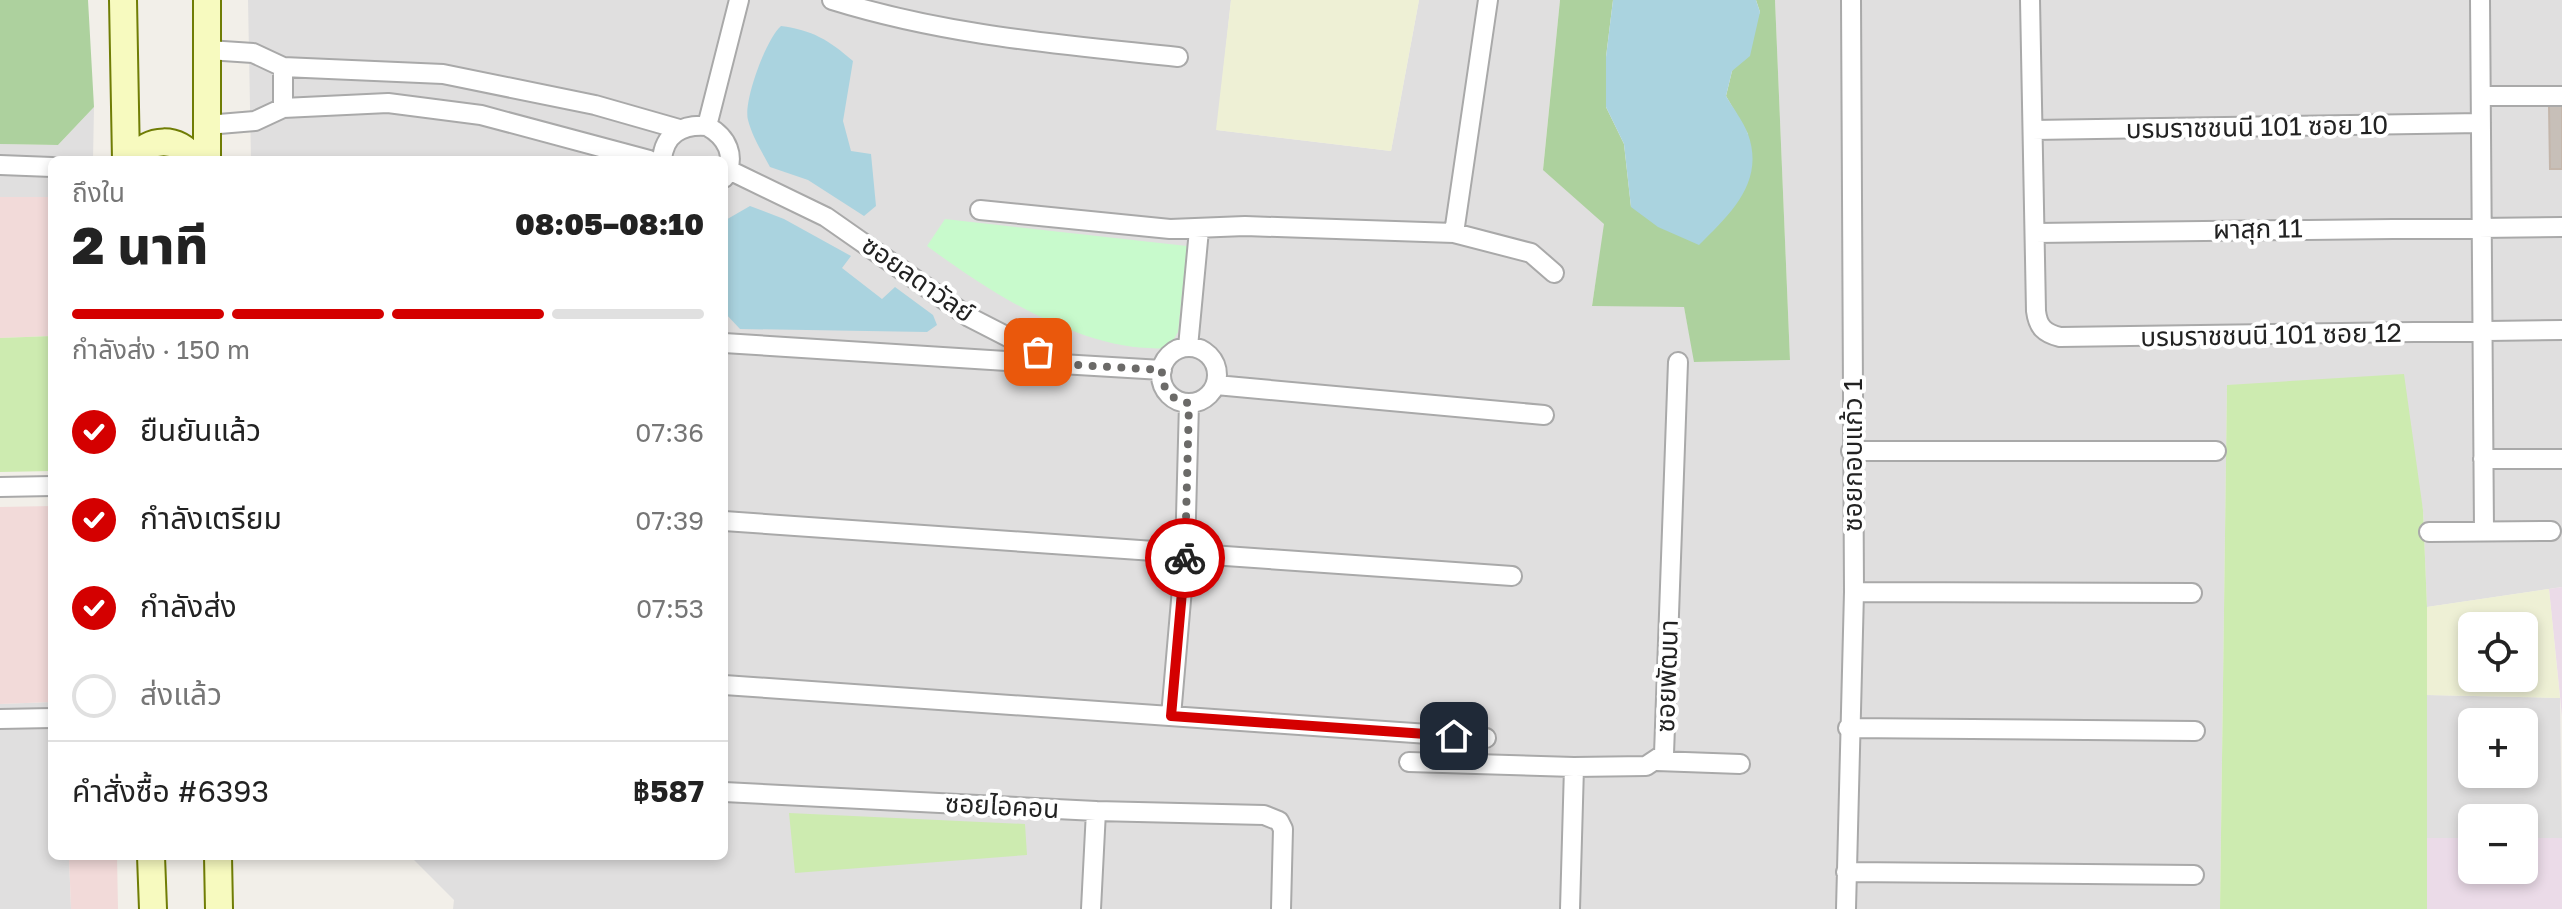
<!DOCTYPE html>
<html lang="th">
<head>
<meta charset="utf-8">
<style>
  :root { --surface:#fff; --page:#f6f6f6; --text:#222; --muted:#767676; --line:#e0e0e0; --accent:#d40000 }
  body { margin:0; font-family:"Golos Text","Noto Sans Thai",sans-serif; background:var(--page); color:var(--text); height:100vh; display:flex; flex-direction:column; font-size:30px; white-space:nowrap }
  * { box-sizing:border-box; margin:0 }
  p { font-size:26px; color:var(--muted) }
  .icon { flex:none; width:44px; height:44px; fill:none; stroke:currentColor; stroke-width:2; stroke-linecap:round; stroke-linejoin:round }
  .map { position:relative; flex:1; overflow:hidden }
  .panel { position:absolute; left:48px; top:156px; width:680px; height:704px; display:flex; flex-direction:column; background:var(--surface); border-radius:12px; box-shadow:0 4px 12px #0003 }
  .panel>* { flex:none }
  .controls { position:absolute; left:2458px; top:612px; display:grid; gap:16px }
  .controls a { display:grid; place-items:center; width:80px; height:80px; border-radius:12px; background:var(--surface); box-shadow:0 4px 12px #0003; font-size:40px }
  .pin { position:absolute; display:grid; place-items:center; width:68px; height:68px; color:#fff; margin:-34px; border-radius:16px; box-shadow:0 4px 12px #0006 }
  .courier { position:absolute; display:grid; place-items:center; width:80px; height:80px; margin:-40px; border:6px solid #d40000; border-radius:50%; background:#fff; color:#222; box-shadow:0 2px 10px #0007 }
  .summary em { font-style:normal; font-weight:800 }
  .summary div { display:flex; flex-direction:column-reverse }
  .summary { display:flex; align-items:center; justify-content:space-between; height:136px; padding:0 24px }
  h1 { font-size:52px; font-weight:800; line-height:60px }
  .bar { display:grid; grid-template-columns:repeat(4,1fr); gap:12px 8px; align-content:center; height:96px; padding:0 24px }
  .bar i { height:10px; border-radius:6px; background:var(--line) }
  .bar .active { background:var(--accent) }
  .bar p { grid-column:span 4 }
  .line { display:flex; align-items:center; gap:20px; padding:0 24px; border-top:2px solid var(--line) }
  .line div { flex:1 }
  ol { padding:0 24px; list-style:none }
  li { display:flex; align-items:center; gap:24px; height:88px }
  li p { margin-inline-start:auto }
  li .icon { padding:8px; border-radius:50%; background:var(--accent); color:#fff; stroke-width:4 }
  li:last-child { color:var(--muted) }
  li i { width:44px; height:44px; border:4px solid var(--line); border-radius:50% }
  .map>svg:first-child { display:block }
  .residential { fill:#e0dfdf; fill-rule:evenodd }
  .commercial { fill:#f2dad9 }
  .industrial { fill:#ebdbe8 }
  .farmland { fill:#eef0d5; fill-rule:evenodd }
  .grass { fill:#cdebb0 }
  .forest { fill:#add19e }
  .park { fill:#c8facc }
  .water { fill:#aad3df }
  .building { fill:#c7bfb8; stroke:#c4b6ab; stroke-width:2 }
  .lines { fill:none; stroke-linecap:round; stroke-linejoin:round }
  .minor-casing { stroke:#a9a9a9; stroke-width:22 }
  .secondary-casing { stroke:#707d05; stroke-width:30 }
  .minor { stroke:#fff; stroke-width:18 }
  .secondary { stroke:#f7fabf; stroke-width:26 }
  .done { stroke:#6b6a68; stroke-width:8; stroke-dasharray:0 14.4 }
  .route { stroke:#d40000; stroke-width:10 }
  .labels { text-anchor:middle; stroke-width:8; stroke-linejoin:round; paint-order:stroke }
  .street-label { font-size:26px; fill:#222; stroke:#fff }
</style>
</head>
<body>
<div class="map">
<svg width="2562" height="909" viewBox="0 0 2562 909">
  <rect width="100%" height="100%" fill="#f2efe9"/>
  <!-- residential -->
  <path class="residential" d="M248,0H1231L1217,130L1391,151L1419,0H1560L1543,169L1605,224L1592,305L1684,307L1695,362L1790,360L1775,0H2562V587L2427,607L2423,510L2417,480L2227,385L2220,909H453L454,900L410,856H724V160H251Z
    M94,107L93,160H52V197H0V144L58,145Z
    M2427,695L2560,698L2562,838H2524V818H2472V838H2427ZM2472,722H2524V774H2472Z
    M52,702V856H69L71,909H0V704Z"/>
  <!-- commercial -->
  <path class="commercial" d="M0,197H52V336L0,338Z
    M52,506V702L0,704V507Z
    M69,856H117L118,909H71Z"/>
  <!-- industrial -->
  <path class="industrial" d="M2562,587V716L2549,589Z
    M2427,838H2472V870H2524V838H2562V909H2427Z"/>
  <!-- farmland -->
  <path class="farmland" d="M1231,0H1419L1391,151L1216,130Z
    M2549,589L2560,698L2427,695V607ZM2472,626H2524V678H2472Z"/>
  <!-- grass -->
  <path class="grass" d="M52,336V471L0,472V338Z
    M2404,374L2423,510L2427,607V909H2220L2227,385Z
    M789,813L1025,824L1027,855L795,873Z"/>
  <!-- forest -->
  <path class="forest" d="M0,0H88L94,107L58,145L0,144Z
    M1560,0H1613L1606,57V107L1624,144L1631,207L1748,134L1726,96L1732,71L1760,12L1756,0H1775L1790,360L1694,362L1684,307L1592,306L1604,224L1543,170Z"/>
  <!-- park -->
  <path class="park" d="M945,219L1187,246L1178,332L1169,348C1085,354 992,294 927,246Z"/>
  <!-- water -->
  <path class="water" d="M1613,0H1756L1760,12L1750,56L1732,71L1726,96C1733,108 1743,121 1748,134C1765,182 1731,213 1699,245L1658,227L1631,207L1624,144L1606,107V57Z
    M781,26C812,30 829,40 853,61L843,121L851,151L871,154L876,206L864,216L808,180L770,167C762,152 752,136 748,120C743,102 766,39 781,26Z
    M750,206L784,219L851,256L842,268L882,299L895,287L933,315L937,325L927,332L740,329L724,312V221Z"/>
  <!-- building -->
  <path class="building" d="M2549,106H2562V169H2550Z"/>
  <g class="lines">
    <!-- minor casing -->
    <g class="minor-casing">
      <path id="minor" d="M832,0C948,36 1058,44 1178,57
        M2030,0L2036,311C2038,327 2044,333 2060,337L2562,330
        M2480,0L2484,531
        M208,50L253,53L283,67L443,74L595,105L679,129
        M283,67V108
        M2482,96H2562
        M207,125L255,121L283,108L388,103L481,115L649,160
        M707,126L739,0
        M2033,130L2481,123
        M662,160C664,134 682,124 707,126C727,137 737,156 724,178
        M0,165L52,167
        M729,170L826,217L969,317L1061,364L1162,370
        M980,210L1170,229L1245,226L1454,233L1531,253L1554,273
        M1454,233L1488,0
        M2035,233L2562,227
        M724,343L1053,364
        M1188,347L1199,230
        M1161 375a28 28 0 1 1 56 0a28 28 0 1 1-56 0Z
        M1216,385L1544,415
        M1851,451H2216
        M2483,459H2562
        M0,487L52,486
        M724,521L1512,576
        M2429,532L2551,531
        M1854,592L2192,593
        M724,685L1486,738
        M1171,716L1185,554L1189,403
        M0,719L52,718
        M1848,728L2195,731
        M1657,761L1740,764
        M1409,762L1574,767
        M724,792L1096,811L1264,815L1279,821L1283,829L1281,909
        M1846,872L2194,875
        M1091,909L1096,811
        M1570,909L1574,767L1646,766L1664,754L1678,362
        M1846,909L1854,592L1851,0"/>
    </g>
    <!-- secondary casing -->
    <g class="secondary-casing">
      <path id="secondary" d="M123,0L126,160
        M207,0V160
        M132,160C150,137 177,136 195,160
        M151,856L153,909
        M218,856L219,909"/>
    </g>
    <!-- minor -->
    <use href="#minor" class="minor"/>
    <!-- secondary -->
    <use href="#secondary" class="secondary"/>
  </g>
  <g class="lines">
    <!-- done -->
    <path class="done" d="M1038,352L1061,364L1162,370C1161,388 1170,400 1189,403L1185,558"/>
    <!-- route -->
    <path class="route" d="M1185,558L1171,716L1454,736"/>
  </g>
  <g class="labels">
    <!-- street labels -->
    <g class="street-label">
      <text transform="translate(2257 127) rotate(-1)" y="9">บรมราชชนนี 101 ซอย 10</text>
      <text transform="translate(2258 229) rotate(-1)" y="9">ผาสุก 11</text>
      <text transform="translate(918 279) rotate(35)" y="9">ซอยลดาวัลย์</text>
      <text transform="translate(2271 335) rotate(-1)" y="9">บรมราชชนนี 101 ซอย 12</text>
      <text transform="translate(1853 455) rotate(-90)" y="9">ซอยกอบแก้ว 1</text>
      <text transform="translate(1667 676) rotate(-88)" y="9">ซอยพัฒนา</text>
      <text transform="translate(1002 806) rotate(3)" y="9">ซอยไอคอน</text>
    </g>
  </g>
</svg>
<div class="controls">
<a><svg class="icon" aria-label="locate" viewBox="0 0 24 24"><circle cx="12" cy="12" r="6"/><path d="M12 2v4M12 18v4M2 12h4M18 12h4"/></svg></a>
<a>+</a>
<a>−</a>
</div>
<div class="pin" style="left:1038px;top:352px;background:#ea580c"><svg class="icon" aria-label="bag" viewBox="0 0 24 24"><path d="M5 8h14l-1 12H6zM9 8a3 3 0 0 1 6 0"/></svg></div>
<div class="pin" style="left:1454px;top:736px;background:#1f2937"><svg class="icon" aria-label="home" viewBox="0 0 24 24"><path d="M3 11l9-7 9 7M6 9v11h12V9"/></svg></div>
<div class="courier" style="left:1185px;top:558px"><svg class="icon" aria-label="bike" viewBox="0 0 24 24"><circle cx="6" cy="16" r="4"/><circle cx="18" cy="16" r="4"/><path d="M6 16l4-8h5l3 8M10 8l3 8H6M13 5h3"/></svg></div>
<section class="panel">
<div class="summary"><div><h1>2 นาที</h1><p>ถึงใน</p></div><em>08:05–08:10</em></div>
<div class="bar"><i class="active"></i><i class="active"></i><i class="active"></i><i></i><p>กำลังส่ง · 150 m</p></div>
<ol>
<li><svg class="icon" aria-label="check" viewBox="0 0 24 24"><path d="M5 12l5 5 9-10"/></svg>ยืนยันแล้ว<p>07:36</p></li>
<li><svg class="icon" aria-label="check" viewBox="0 0 24 24"><path d="M5 12l5 5 9-10"/></svg>กำลังเตรียม<p>07:39</p></li>
<li><svg class="icon" aria-label="check" viewBox="0 0 24 24"><path d="M5 12l5 5 9-10"/></svg>กำลังส่ง<p>07:53</p></li>
<li><i></i>ส่งแล้ว</li>
</ol>
<div class="line" style="height:104px"><div>คำสั่งซื้อ #6393</div><b>฿587</b></div>
</section>
</div>
</body>
</html>
